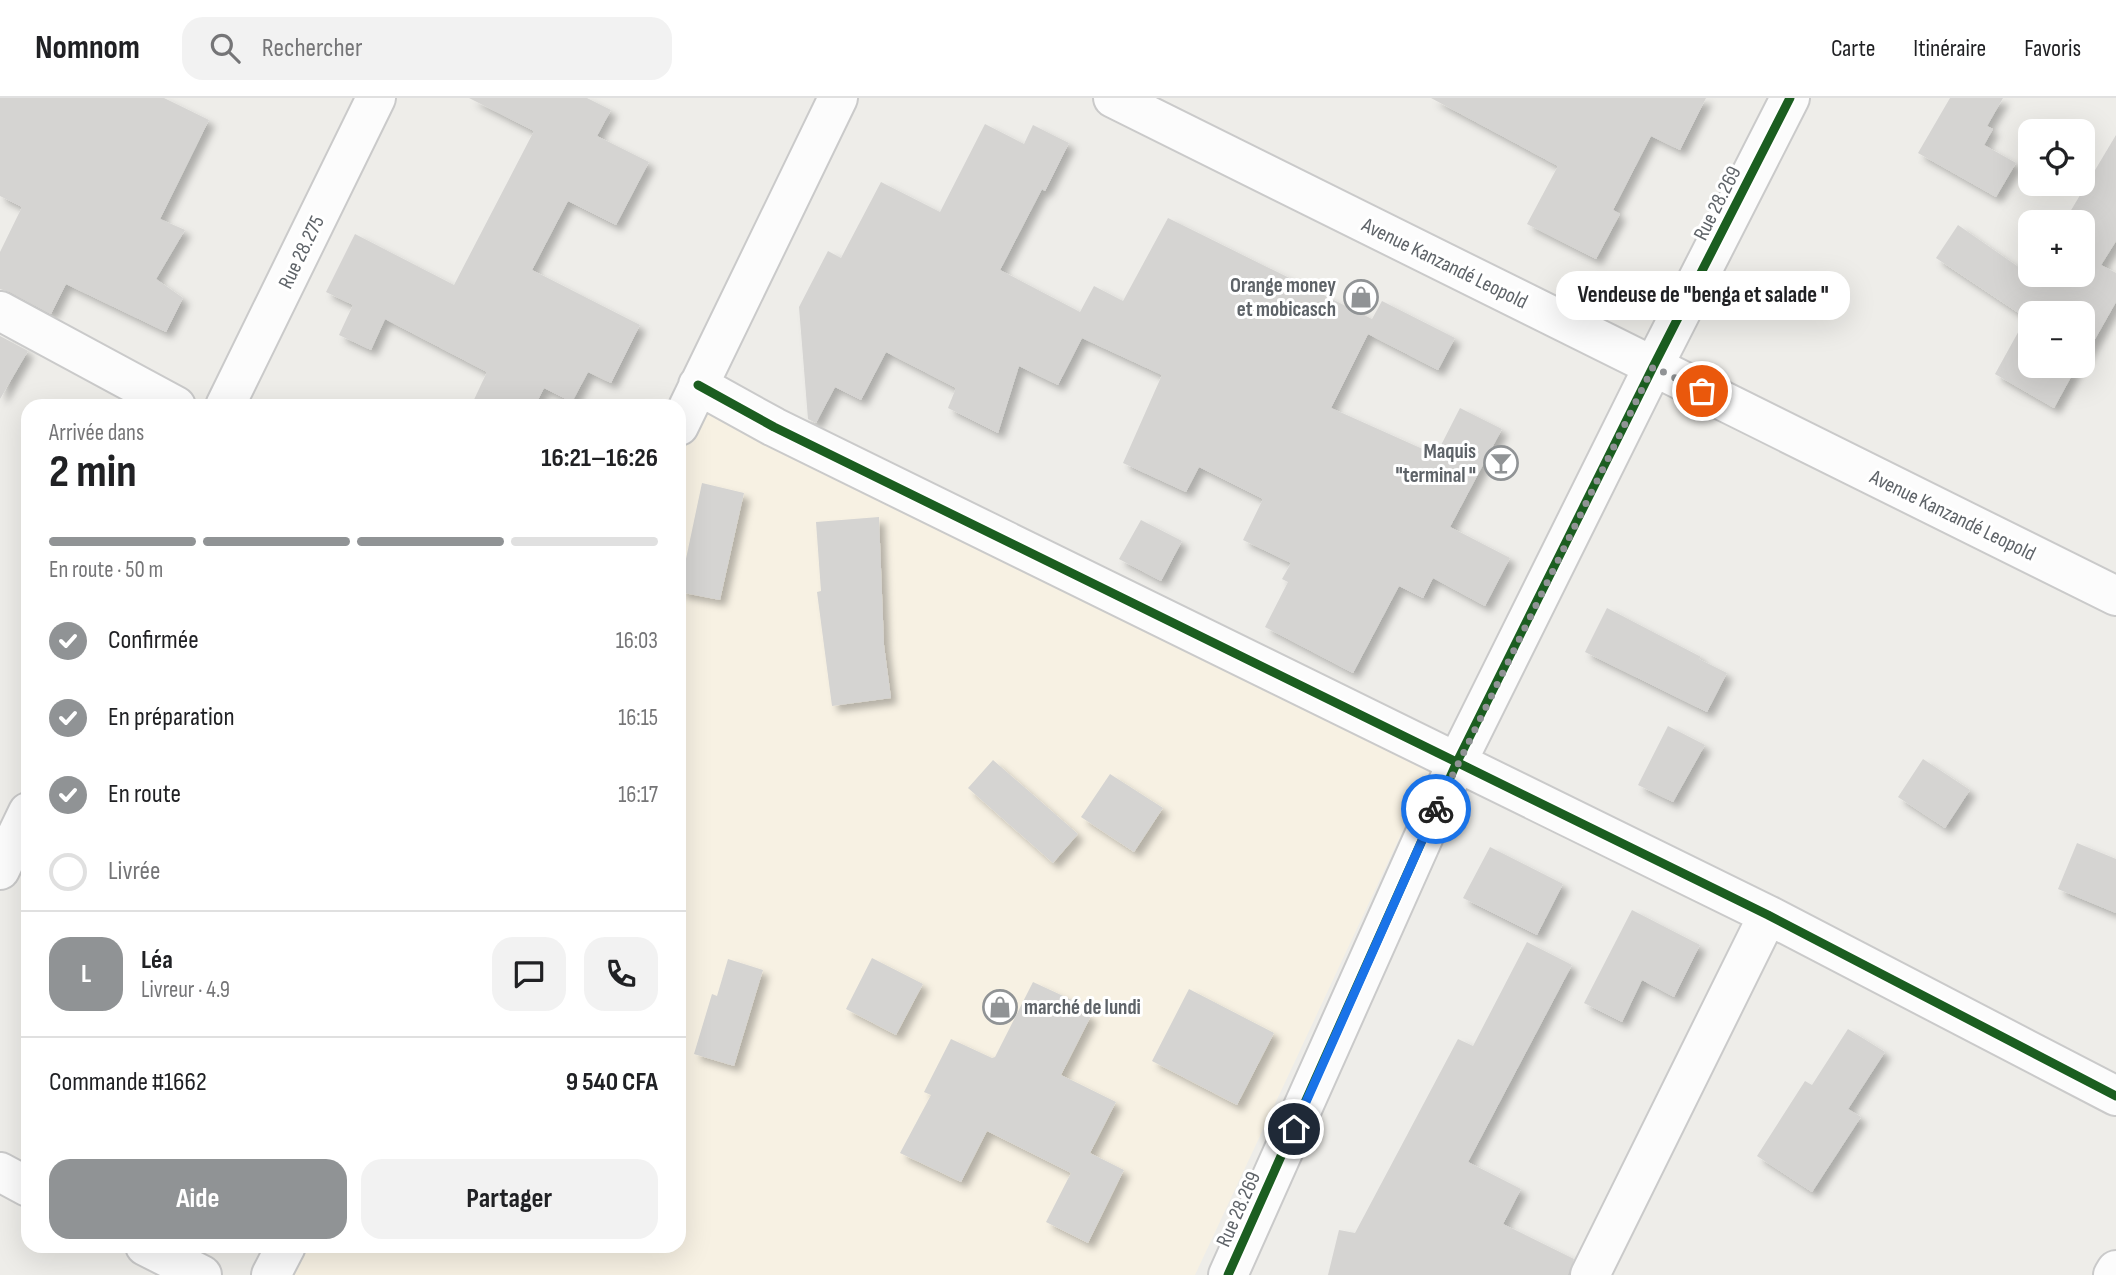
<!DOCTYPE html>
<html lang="fr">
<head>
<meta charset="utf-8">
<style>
  :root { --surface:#fff; --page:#f2f2f2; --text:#202124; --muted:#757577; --line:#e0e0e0; --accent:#909395 }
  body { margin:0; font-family:"Sofia Sans Condensed",sans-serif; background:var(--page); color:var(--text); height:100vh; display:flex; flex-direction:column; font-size:26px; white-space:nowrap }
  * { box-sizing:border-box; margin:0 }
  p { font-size:23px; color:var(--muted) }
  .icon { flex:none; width:38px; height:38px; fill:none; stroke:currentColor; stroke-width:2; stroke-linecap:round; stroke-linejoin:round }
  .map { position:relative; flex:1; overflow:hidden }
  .sheet { position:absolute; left:21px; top:301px; width:665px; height:854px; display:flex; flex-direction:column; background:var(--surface); border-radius:21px; box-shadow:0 7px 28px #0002 }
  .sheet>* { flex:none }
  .tools { position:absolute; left:2018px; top:21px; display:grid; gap:14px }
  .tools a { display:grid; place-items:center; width:77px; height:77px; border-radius:14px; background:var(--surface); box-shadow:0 7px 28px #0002; font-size:35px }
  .pin { position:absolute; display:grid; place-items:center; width:60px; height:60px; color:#fff; margin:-30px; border:4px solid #fff; border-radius:50%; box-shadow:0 2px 7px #0007 }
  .courier { position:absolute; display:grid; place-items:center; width:70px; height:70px; margin:-35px; border:5px solid #1a73e8; border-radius:50%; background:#fff; color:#222; box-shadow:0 2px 9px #0007 }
  .bubble { position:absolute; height:49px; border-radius:21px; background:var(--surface); box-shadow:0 7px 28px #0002; font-size:23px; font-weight:700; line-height:49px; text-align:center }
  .headline em { font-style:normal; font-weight:700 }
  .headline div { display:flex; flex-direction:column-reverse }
  .headline { display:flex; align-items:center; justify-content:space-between; height:119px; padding:0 28px }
  h1 { font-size:46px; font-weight:700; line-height:52px }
  .bar { display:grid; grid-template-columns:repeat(4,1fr); gap:10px 7px; align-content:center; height:84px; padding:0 28px }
  .bar i { height:9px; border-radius:5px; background:var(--line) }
  .bar .on { background:var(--accent) }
  .bar p { grid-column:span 4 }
  .line { display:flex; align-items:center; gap:18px; padding:0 28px; border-top:2px solid var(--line) }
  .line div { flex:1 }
  .round { display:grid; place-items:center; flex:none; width:74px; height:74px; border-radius:21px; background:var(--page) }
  ol { padding:0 28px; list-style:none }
  li { display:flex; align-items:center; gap:21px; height:77px }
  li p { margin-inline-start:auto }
  li .icon { padding:7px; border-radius:50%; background:var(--accent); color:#fff; stroke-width:4 }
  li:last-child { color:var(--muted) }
  li i { width:38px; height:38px; border:4px solid var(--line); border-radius:50% }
  .action { display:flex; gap:14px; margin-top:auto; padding:14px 28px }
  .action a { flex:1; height:80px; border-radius:21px; background:var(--accent); color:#fff; font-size:28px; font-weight:700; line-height:80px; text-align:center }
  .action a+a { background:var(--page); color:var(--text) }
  header { display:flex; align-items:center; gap:42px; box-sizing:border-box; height:98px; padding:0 35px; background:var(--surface); border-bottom:2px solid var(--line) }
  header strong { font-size:33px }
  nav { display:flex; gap:38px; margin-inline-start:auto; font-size:24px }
  .search { width:490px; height:63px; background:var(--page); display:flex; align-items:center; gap:18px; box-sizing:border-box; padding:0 24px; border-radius:21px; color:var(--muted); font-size:26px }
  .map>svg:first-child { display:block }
  .commercial { fill:#f7f1e3 }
  .building { fill:#d5d4d2; filter:url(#shadow) }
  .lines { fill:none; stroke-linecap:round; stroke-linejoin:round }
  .minor-casing { stroke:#cacaca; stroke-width:42 }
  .minor { stroke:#fcfcfc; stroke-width:38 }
  .cycleway-casing { stroke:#fff; stroke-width:13 }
  .cycleway { stroke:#1b5e20; stroke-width:9 }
  .done { stroke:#909395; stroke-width:7; stroke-dasharray:0 12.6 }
  .route { stroke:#1a73e8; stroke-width:9 }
  .labels { text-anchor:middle; stroke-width:6; stroke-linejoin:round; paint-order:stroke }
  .street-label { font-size:21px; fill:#5e6368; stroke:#fff }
  .poi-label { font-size:21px; font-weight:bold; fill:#5e6368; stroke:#fff; text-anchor:end }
</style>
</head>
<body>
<header>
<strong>Nomnom</strong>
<div class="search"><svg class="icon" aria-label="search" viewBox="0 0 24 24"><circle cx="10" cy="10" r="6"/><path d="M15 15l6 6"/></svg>Rechercher</div>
<nav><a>Carte</a><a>Itinéraire</a><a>Favoris</a></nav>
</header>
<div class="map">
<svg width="2116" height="1177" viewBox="0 0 2116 1177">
  <defs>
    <filter id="shadow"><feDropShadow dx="6" dy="6" stdDeviation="3.5" flood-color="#0004"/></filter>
  </defs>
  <rect width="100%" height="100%" fill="#eeede9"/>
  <!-- commercial -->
  <path class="commercial" d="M707,304L1432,670L1195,1177H283L297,1148H679V361Z"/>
  <!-- building -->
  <path class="building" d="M0,0H164L209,22L160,121L185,132L156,181L183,200L166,234L66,186L51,216L10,194L0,191V154L22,109L0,98Z
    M469,0H587L611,12L597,38L649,64L616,127L568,103L532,172L640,227L611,285L588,274L572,304L544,290L535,308H471L487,274L385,221L371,252L339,237L353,207L326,194L355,136L454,187L534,33Z
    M1431,0H1706L1680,52L1651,38L1613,112L1620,116L1596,161L1527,126L1558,68Z
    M1950,0H2003L1987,28L1993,31L1984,47L2016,65L1996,99L1918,55Z
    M985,26L1024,46L1033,27L1069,45L1045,93L1042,91L1000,172L1080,214L1094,188L1123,203L1168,120L1372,221L1382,203L1455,240L1438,272L1368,236L1331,310L1436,357L1460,310L1502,331L1450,429L1510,460L1485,508L1433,480L1423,500L1399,488L1353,575L1265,529L1288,484L1282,481L1291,465L1243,442L1263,401L1199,369L1186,394L1123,365L1162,277L1082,240L1058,287L1019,268L998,335L948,310L956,290L886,254L861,302L835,289L816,325L808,321L799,209L828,153L841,160L881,84L940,114Z
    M2116,37V143L2101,167L2116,175V204L2082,264V215H2030V268H2077L2054,310L1995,276L2026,220L1936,160L1958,127L2030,177H2082V124H2064Z
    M0,238L28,253L0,301Z
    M702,385L744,395L720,502L679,494Z
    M879,419L884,547L891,600L832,608L817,494L821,493L816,424Z
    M1141,422L1182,443L1161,483L1119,461Z
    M1607,510L1701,559L1699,561L1727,575L1707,614L1585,554Z
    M1668,628L1705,647L1673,704L1638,687Z
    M1923,661L1970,692L1945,730L1898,699Z
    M993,662L1078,736L1053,765L968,690Z
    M1110,676L1163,710L1134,754L1081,719Z
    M2077,745L2116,761V815L2058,791Z
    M1490,749L1563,786L1537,837L1463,800Z
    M1632,812L1700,847L1674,899L1642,882L1622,924L1584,905Z
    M1527,844L1572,867L1468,1064L1521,1091L1503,1126L1574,1161L1568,1177H1328L1339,1132L1355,1135L1458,941L1473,948Z
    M872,860L923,886L896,937L846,911Z
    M728,861L763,872L734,968L694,956L712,896L717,898Z
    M1033,884L1074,903L1071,908L1091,918L1061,977L1116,1004L1090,1055L1124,1072L1088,1145L1046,1124L1071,1075L987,1033L961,1084L900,1055L931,997L924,994L951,941L992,960L995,959Z
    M1189,891L1274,935L1237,1007L1152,963Z
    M1848,931L1885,954L1848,1011L1861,1019L1812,1094L1757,1058L1805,983L1812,987Z"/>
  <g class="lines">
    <!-- minor casing -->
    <g class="minor-casing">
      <path id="minor" d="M1113,0L2116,498
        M0,213L176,308
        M698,287L774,329L1768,817L2116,998
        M225,308L376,0
        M679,328L838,0
        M0,772L28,714
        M0,1074L28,1089
        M145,1148L202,1177
        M271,1177L286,1148
        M1228,1177L1457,664L1653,269L1790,0
        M1590,1177L1768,817
        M2113,1177L2116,1172"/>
    </g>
    <!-- minor -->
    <use href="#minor" class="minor"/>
    <!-- cycleway casing -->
    <g class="cycleway-casing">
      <path id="cycleway" d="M698,287L774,329L1768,817L2116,998
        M1228,1177L1457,664L1653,269L1790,0"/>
    </g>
    <!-- cycleway -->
    <use href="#cycleway" class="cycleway"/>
  </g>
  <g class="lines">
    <!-- done -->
    <path class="done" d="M1436,711L1653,269L1702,293"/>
    <!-- route -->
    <path class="route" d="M1294,1031L1436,711"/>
  </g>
  <!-- icons -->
  <defs>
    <g id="shop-ring" transform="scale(1.75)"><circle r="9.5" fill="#fff" stroke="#909395" stroke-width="1.5"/><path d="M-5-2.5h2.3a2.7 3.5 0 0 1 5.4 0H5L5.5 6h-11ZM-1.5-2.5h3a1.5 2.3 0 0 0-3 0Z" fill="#909395"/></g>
    <g id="bar-ring" transform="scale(1.75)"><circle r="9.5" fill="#fff" stroke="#909395" stroke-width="1.5"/><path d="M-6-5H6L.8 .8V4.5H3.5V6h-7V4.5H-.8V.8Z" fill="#909395"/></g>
  </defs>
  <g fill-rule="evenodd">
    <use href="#shop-ring" x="1361" y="199"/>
    <use href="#bar-ring" x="1501" y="365"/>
    <use href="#shop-ring" x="1000" y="909"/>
  </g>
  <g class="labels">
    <!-- street labels -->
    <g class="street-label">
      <text transform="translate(1717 105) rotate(-63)" y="7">Rue 28.269</text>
      <text transform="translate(301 154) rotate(-64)" y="7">Rue 28.275</text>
      <text transform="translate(1445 165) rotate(26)" y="7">Avenue Kanzandé Leopold</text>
      <text transform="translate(1953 417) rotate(26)" y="7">Avenue Kanzandé Leopold</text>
      <text transform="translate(1238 1111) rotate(-66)" y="7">Rue 28.269</text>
    </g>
    <!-- poi labels -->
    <g class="poi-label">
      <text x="1336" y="194">Orange money<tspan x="1336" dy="24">et mobicasch</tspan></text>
      <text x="1476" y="360">Maquis<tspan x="1476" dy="24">"terminal "</tspan></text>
      <text x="1024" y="916" text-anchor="start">marché de lundi</text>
    </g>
  </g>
</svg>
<div class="tools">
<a><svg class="icon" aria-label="locate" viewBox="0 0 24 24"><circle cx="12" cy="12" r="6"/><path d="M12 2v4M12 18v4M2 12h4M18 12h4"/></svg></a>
<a>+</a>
<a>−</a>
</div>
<div class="pin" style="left:1702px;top:293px;background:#ea580c"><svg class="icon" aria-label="bag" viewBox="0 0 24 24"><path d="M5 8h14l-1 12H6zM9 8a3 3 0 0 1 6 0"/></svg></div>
<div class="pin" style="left:1294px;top:1031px;background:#1f2937"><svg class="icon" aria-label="home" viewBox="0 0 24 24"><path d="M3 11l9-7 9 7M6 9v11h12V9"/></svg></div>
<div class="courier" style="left:1436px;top:711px"><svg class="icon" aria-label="bike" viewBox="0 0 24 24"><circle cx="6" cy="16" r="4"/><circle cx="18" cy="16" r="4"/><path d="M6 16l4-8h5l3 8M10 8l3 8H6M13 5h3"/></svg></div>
<div class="bubble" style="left:1556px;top:173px;width:294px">Vendeuse de &quot;benga et salade &quot;</div>
<section class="sheet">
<div class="headline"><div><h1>2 min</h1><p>Arrivée dans</p></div><em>16:21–16:26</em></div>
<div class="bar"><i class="on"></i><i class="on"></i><i class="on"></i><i></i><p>En route · 50 m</p></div>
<ol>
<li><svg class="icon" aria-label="check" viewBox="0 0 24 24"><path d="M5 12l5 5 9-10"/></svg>Confirmée<p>16:03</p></li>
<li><svg class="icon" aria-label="check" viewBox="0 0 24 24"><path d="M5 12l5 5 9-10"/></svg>En préparation<p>16:15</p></li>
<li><svg class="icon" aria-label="check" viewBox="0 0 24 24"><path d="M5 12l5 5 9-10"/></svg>En route<p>16:17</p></li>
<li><i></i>Livrée</li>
</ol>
<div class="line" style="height:126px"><b class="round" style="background:var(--accent);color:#fff">L</b><div><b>Léa</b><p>Livreur · 4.9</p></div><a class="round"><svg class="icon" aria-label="chat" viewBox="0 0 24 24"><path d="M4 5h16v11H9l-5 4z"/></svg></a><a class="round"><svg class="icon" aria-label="phone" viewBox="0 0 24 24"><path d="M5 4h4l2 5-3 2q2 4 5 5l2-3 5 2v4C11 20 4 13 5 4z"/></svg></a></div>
<div class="line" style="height:91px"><div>Commande #1662</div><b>9 540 CFA</b></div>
<div class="action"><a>Aide</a><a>Partager</a></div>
</section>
</div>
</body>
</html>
